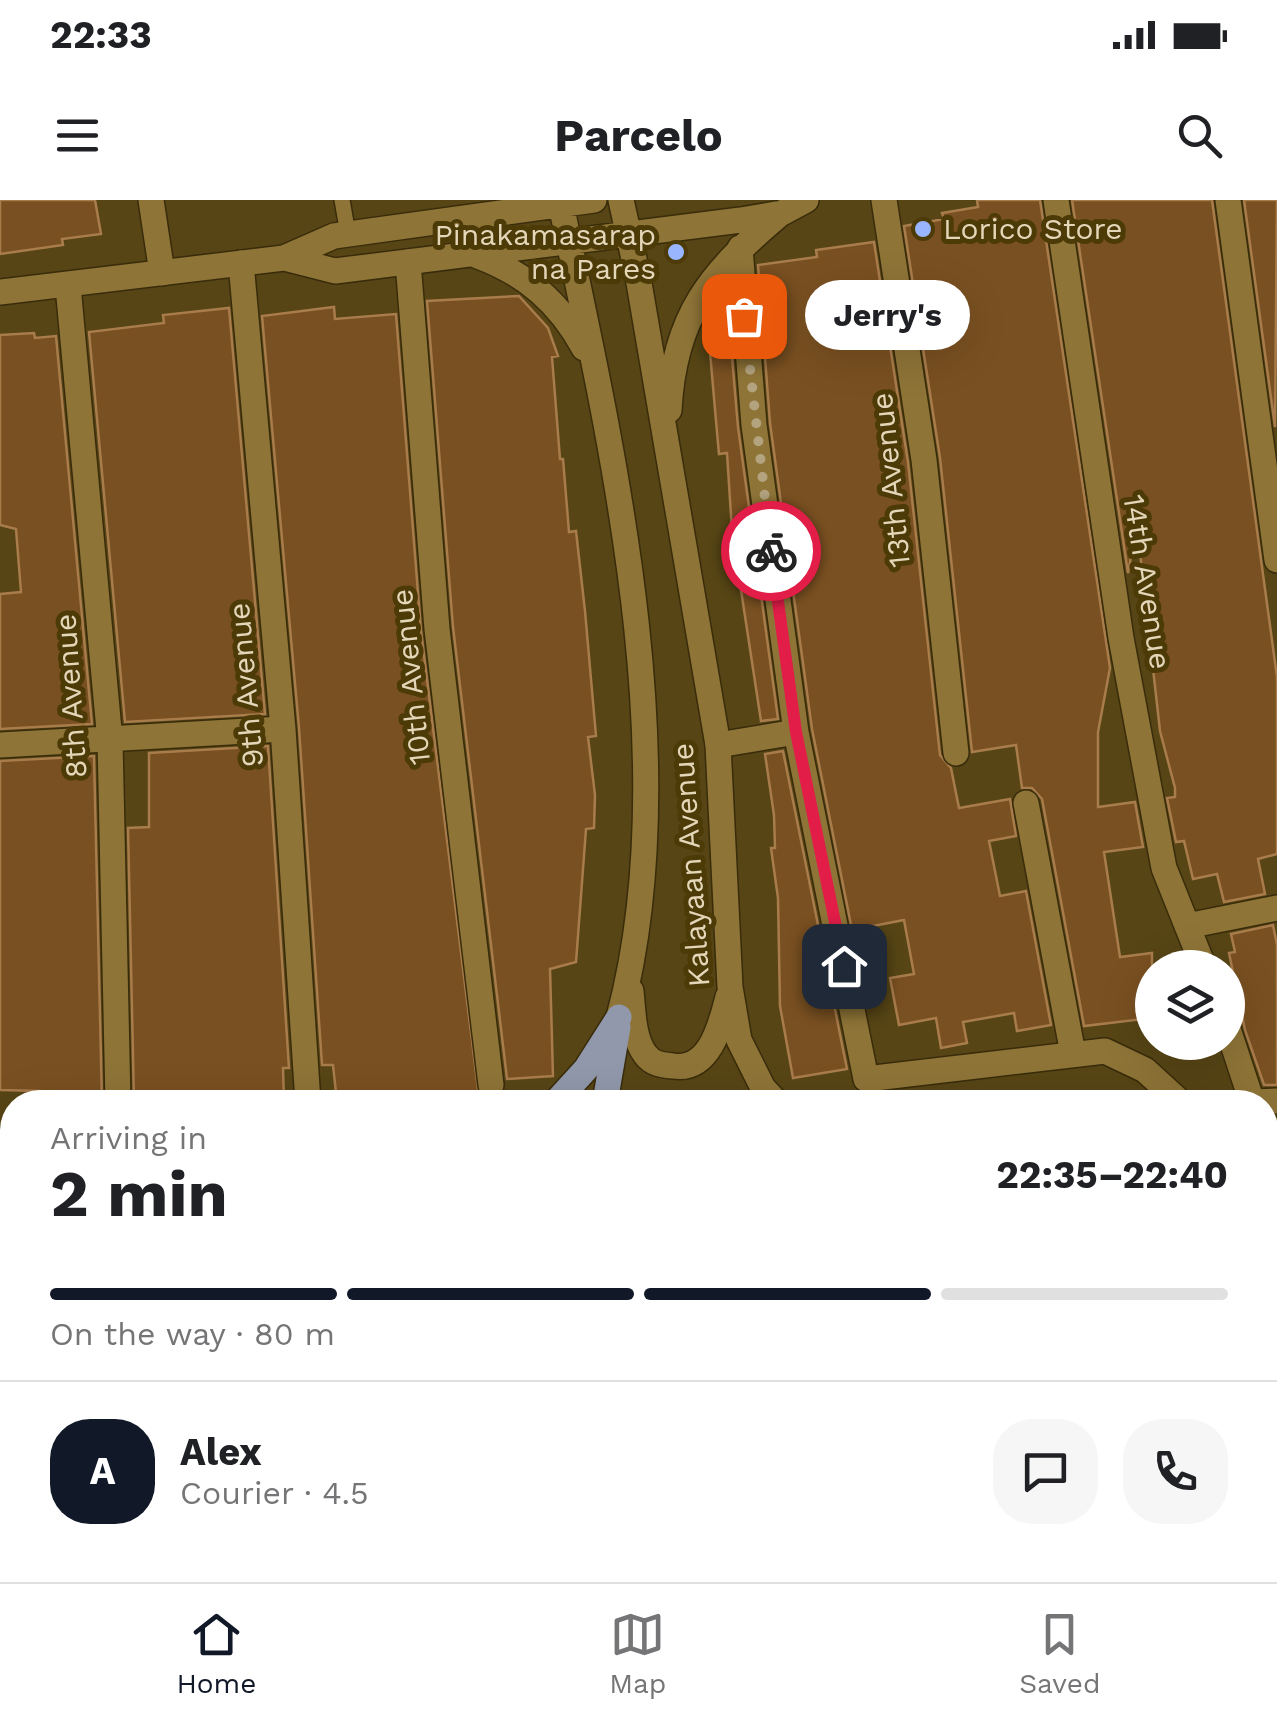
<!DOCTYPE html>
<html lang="en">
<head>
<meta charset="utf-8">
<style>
  :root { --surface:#fff; --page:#f6f6f6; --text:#202124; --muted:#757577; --line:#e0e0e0; --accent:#111827 }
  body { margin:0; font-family:"Work Sans",sans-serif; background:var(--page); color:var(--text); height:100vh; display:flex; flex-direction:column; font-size:38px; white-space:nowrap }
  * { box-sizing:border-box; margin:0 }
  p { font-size:32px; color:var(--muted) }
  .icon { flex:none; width:55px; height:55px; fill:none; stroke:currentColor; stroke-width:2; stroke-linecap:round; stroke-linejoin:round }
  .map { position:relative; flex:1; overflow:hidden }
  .details { position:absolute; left:0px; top:890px; width:1278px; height:492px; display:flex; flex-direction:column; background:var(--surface); border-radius:40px 40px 0 0; box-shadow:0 10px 40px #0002 }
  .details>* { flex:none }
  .buttons { position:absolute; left:1135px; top:750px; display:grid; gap:20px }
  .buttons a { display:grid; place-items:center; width:110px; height:110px; border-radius:50%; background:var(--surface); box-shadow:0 10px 40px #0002; font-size:50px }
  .pin { position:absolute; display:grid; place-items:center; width:85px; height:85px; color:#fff; margin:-42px; border-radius:20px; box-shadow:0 5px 15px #0006 }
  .courier { position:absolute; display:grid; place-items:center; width:100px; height:100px; margin:-50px; border:8px solid #e11d48; border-radius:50%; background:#fff; color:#222; box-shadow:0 2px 12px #0007 }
  .bubble { position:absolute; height:70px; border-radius:35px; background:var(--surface); box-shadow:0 10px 40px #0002; font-size:32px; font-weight:700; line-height:70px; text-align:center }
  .overview em { font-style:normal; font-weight:700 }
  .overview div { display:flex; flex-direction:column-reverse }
  .overview { display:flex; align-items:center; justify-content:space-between; height:170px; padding:0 50px }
  h1 { font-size:65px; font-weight:700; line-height:75px }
  .bar { display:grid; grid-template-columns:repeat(4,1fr); gap:15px 10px; align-content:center; height:120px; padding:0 50px }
  .bar i { height:12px; border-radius:8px; background:var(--line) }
  .bar .active { background:var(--accent) }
  .bar p { grid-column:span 4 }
  .line { display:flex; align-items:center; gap:25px; padding:0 50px; border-top:2px solid var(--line) }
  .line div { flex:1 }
  .round { display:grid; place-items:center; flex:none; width:105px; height:105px; border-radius:40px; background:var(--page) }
  .status { display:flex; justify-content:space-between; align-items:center; height:70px; padding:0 50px; background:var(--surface); direction:ltr }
  .status svg { height:28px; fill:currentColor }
  header { display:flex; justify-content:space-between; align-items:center; height:130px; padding:0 50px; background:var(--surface); font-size:45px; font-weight:700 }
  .tabs { display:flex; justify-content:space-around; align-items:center; height:140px; border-top:2px solid var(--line); background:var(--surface); font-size:28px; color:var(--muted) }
  .tabs a { display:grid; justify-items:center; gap:5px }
  .tabs .active { color:var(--accent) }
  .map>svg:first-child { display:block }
  .building { fill:#795021; stroke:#a97c4c; stroke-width:2.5 }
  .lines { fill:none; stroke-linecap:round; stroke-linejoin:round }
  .service-casing { stroke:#392c0b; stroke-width:18 }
  .minor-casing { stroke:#392c0b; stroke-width:28 }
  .secondary-casing { stroke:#392c0b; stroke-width:28 }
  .primary-casing { stroke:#392c0b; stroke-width:28 }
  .service { stroke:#8e7437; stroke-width:15 }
  .minor { stroke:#8e7437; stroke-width:25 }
  .secondary { stroke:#8e7437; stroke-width:25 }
  .primary { stroke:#9198ab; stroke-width:25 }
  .done { stroke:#b3a37f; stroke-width:10; stroke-dasharray:0 18 }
  .route { stroke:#e11d48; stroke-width:12 }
  .poi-dot { fill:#98b5fd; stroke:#4c3a07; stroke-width:4 }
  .labels { text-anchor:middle; stroke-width:10; stroke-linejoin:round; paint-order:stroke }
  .poi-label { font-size:30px; fill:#e4d6b8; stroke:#4c3a07; text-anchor:start }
  .street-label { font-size:30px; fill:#e4d6b8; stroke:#4c3a07 }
</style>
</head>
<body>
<div class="status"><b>22:33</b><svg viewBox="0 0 49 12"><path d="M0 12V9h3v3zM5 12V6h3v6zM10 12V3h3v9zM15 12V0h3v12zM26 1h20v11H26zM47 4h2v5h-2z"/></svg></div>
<header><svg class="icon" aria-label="menu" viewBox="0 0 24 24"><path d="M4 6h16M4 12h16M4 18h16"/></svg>Parcelo<svg class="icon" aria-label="search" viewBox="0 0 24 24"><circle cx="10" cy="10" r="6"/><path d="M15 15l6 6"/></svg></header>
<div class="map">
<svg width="1277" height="1382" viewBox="0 0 1277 1382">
  <rect width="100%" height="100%" fill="#574515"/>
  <!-- building -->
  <path class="building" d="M0,0H95L101,34L62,39L63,45L0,54Z
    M977,0H1040L1110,468L1098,532V607L1135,602L1143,647L1104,652L1120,757L1152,753V818L1084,826L1042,599L1032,588H1022L1016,545L972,552L940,258L904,26L944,19L942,13L978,7Z
    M1072,0H1212L1277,477V654L1258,659L1265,694L1224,702L1217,674L1193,679L1184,641L1176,642L1167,598L1175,597V588L1160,531L1137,326L1128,373Z
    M1244,0H1277L1275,227Z
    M874,42L908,262L940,555L951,568L959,608L1010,599L1016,636L989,641L1000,696L1026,691L1051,825L1017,831L1014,813L963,822L967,843L941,848L936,818L899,825L890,778L914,774L904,720L852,730L812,529L770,223L758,65L817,57L816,50Z
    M519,96L548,128L558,156L552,157L560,259H563L569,332L576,331L585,411L596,536L588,537L595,595L594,628L586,629L576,762L550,769L553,876L507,879L453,427L427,101Z
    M334,107L335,119L396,114L421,431L479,897L452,899V902H337L333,865H322L299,528L262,116Z
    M229,108L265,514L125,522L89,132L164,123L163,115Z
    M729,121L738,227L778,519L761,521L732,331L727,253L719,254L716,221L710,152L720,151L718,122Z
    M34,133L35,138L56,136L92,524L0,529V394L21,392L16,329L0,325V135Z
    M268,546L289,868H283L284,902H134L128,628L149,627V553Z
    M783,551L847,869L793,878L780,806L778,698L771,648H775L774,615L765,554Z
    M94,556L102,902H41L40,891L0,890V561Z
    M1273,725L1277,745V885H1264L1245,830L1229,753L1235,752L1231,734Z"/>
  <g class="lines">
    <!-- service casing -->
    <g class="service-casing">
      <path id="service" d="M342,0L348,34
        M137,1370L138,1382
        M332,1382V1370"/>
    </g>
    <!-- minor casing -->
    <g class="minor-casing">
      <path id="minor" d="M151,0L162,73
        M884,0L924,260L956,553
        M1056,0L1121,438L1164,668L1204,768
        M1228,0L1277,360
        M740,48L754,225L796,532L866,879L1105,851L1145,870L1180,902
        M408,62L437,429L491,885
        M241,63L283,529L308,902
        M68,86L110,541L118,902
        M0,545L283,529
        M718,545L796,532
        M1026,603L1073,854
        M1187,726L1277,708
        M1228,829L1252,902L1277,901
        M1051,1382L1077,1370"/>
    </g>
    <!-- secondary casing -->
    <g class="secondary-casing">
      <path id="secondary" d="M560,0C613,250 686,566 619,817
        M621,0L638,77L718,545L730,787L739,840L763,888L776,902
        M478,56C526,74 559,102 584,148
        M284,58L335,71L741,20L782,13L806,0
        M0,92L284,58L334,36L594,0
        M669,210C674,116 710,73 780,14
        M631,791C633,810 633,838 645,854C652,864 662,865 673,866C710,872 721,824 728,797
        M1265,931L1277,930"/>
    </g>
    <!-- primary casing -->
    <g class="primary-casing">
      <path id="primary" d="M556,902L586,869L619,817
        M605,902L618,827
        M0,952H12
        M1265,979L1277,976
        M0,983H12
        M1265,1016L1277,1015
        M0,1033H12
        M1265,1064H1277
        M0,1080L12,1079
        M1265,1101H1277
        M0,1127L12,1126
        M1265,1136H1277
        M0,1163H12
        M462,1382L465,1370
        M536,1382L542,1370"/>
    </g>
    <!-- service -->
    <use href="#service" class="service"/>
    <!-- minor -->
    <use href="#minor" class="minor"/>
    <!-- secondary -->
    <use href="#secondary" class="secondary"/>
    <!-- primary -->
    <use href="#primary" class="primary"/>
  </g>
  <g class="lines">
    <!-- done -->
    <path class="done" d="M744,116L771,351"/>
    <!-- route -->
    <path class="route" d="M771,351L796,532L844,766"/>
  </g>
  <!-- markers -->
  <g class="poi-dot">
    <circle cx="923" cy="29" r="10"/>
    <circle cx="676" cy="52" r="10"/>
  </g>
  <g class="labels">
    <!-- poi labels -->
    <g class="poi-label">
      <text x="943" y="39">Lorico Store</text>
      <text x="656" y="45" text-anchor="end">Pinakamasarap<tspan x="656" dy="34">na Pares</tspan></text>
    </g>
    <!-- street labels -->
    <g class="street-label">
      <text transform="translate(891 280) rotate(-96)" y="10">13th Avenue</text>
      <text transform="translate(1147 382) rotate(81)" y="10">14th Avenue</text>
      <text transform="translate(411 477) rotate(-96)" y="10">10th Avenue</text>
      <text transform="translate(246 485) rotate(-95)" y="10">9th Avenue</text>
      <text transform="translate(71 496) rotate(-94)" y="10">8th Avenue</text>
      <text transform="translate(691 665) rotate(-94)" y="10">Kalayaan Avenue</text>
    </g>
  </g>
</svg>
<div class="buttons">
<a><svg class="icon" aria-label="layers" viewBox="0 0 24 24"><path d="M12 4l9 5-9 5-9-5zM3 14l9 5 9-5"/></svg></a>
</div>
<div class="pin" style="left:744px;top:116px;background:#ea580c"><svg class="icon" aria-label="bag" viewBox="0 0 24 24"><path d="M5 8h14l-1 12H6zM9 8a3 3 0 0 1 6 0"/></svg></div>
<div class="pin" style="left:844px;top:766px;background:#1f2937"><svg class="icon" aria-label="home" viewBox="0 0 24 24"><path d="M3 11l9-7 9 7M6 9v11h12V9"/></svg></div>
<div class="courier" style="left:771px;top:351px"><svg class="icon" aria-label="bike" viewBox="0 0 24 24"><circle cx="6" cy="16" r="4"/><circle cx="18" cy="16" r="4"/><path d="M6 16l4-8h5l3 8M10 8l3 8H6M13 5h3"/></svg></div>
<div class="bubble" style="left:805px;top:80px;width:165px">Jerry's</div>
<section class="details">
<div class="overview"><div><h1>2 min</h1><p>Arriving in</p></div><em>22:35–22:40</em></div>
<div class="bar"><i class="active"></i><i class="active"></i><i class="active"></i><i></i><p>On the way · 80 m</p></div>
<div class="line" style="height:180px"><b class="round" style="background:var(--accent);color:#fff">A</b><div><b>Alex</b><p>Courier · 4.5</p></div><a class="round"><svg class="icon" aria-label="chat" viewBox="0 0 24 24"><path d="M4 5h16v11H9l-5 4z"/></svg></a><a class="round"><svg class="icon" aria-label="phone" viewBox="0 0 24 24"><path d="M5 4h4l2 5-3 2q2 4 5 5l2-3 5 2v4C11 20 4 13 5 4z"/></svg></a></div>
</section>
</div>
<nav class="tabs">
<a class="active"><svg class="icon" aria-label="home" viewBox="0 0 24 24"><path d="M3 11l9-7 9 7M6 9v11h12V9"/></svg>Home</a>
<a><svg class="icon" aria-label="map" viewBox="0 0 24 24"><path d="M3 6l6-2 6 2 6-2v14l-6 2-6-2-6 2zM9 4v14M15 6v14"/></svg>Map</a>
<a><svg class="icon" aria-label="saved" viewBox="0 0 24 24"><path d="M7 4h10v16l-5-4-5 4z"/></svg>Saved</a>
</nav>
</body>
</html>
